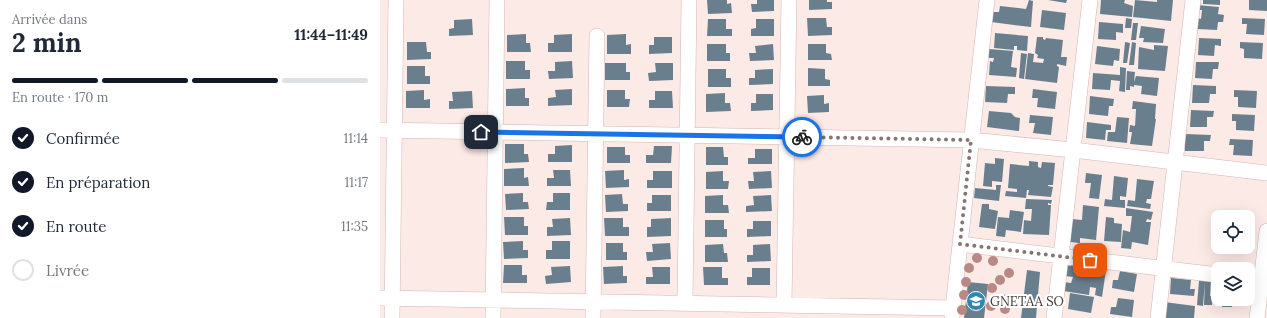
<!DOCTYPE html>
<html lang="fr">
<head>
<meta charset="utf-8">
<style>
  :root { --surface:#fff; --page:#f2f2f3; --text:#1f2937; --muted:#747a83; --line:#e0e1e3; --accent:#111827 }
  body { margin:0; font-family:Lora,serif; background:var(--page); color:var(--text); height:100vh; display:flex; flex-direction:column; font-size:15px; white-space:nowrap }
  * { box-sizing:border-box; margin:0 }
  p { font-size:13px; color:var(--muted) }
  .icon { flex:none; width:22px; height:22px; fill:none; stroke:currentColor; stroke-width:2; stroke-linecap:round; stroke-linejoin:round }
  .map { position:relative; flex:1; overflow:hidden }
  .details { display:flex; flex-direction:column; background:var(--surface); width:380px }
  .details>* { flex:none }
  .fabs { position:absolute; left:831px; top:210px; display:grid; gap:8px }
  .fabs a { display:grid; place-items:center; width:44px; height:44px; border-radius:8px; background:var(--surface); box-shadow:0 4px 16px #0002; font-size:20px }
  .pin { position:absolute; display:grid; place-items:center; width:34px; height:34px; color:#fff; margin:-17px; border-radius:8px; box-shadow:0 2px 6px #0006 }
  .courier { position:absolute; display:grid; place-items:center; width:40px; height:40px; margin:-20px; border:3px solid #1a73e8; border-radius:50%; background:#fff; color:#222; box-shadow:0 1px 5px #0007 }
  .headline em { font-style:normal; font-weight:800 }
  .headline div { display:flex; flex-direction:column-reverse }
  .headline { display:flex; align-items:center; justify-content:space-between; height:68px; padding:0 12px }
  h1 { font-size:26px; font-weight:800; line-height:30px }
  .bar { display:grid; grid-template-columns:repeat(4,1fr); gap:6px 4px; align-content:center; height:48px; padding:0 12px }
  .bar i { height:5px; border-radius:3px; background:var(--line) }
  .bar .on { background:var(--accent) }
  .bar p { grid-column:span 4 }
  ol { padding:0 12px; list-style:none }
  li { display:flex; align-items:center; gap:12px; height:44px }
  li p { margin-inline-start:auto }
  li .icon { padding:4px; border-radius:50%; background:var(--accent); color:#fff; stroke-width:4 }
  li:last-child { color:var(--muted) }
  li i { width:22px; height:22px; border:2px solid var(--line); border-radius:50% }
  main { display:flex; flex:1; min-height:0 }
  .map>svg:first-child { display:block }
  .building { fill:#6a7f8d }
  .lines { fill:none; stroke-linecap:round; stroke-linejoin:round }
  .minor-casing { stroke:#d2b6b2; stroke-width:16 }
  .minor { stroke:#fff; stroke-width:15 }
  .tree { fill:#b98a85 }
  .done { stroke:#847674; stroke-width:4; stroke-dasharray:0 7.2 }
  .route { stroke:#1a73e8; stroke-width:5 }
  .labels { text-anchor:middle; stroke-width:4; stroke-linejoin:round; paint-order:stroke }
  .poi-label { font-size:13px; fill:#433836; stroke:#fff; text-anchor:start }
</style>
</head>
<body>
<main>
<section class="details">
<div class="headline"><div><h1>2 min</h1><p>Arrivée dans</p></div><em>11:44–11:49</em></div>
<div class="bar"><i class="on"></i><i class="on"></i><i class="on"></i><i></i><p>En route · 170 m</p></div>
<ol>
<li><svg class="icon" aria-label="check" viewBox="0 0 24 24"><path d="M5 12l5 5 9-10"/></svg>Confirmée<p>11:14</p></li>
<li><svg class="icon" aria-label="check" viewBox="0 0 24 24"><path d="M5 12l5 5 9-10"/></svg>En préparation<p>11:17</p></li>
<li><svg class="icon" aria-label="check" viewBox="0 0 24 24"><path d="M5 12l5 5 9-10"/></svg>En route<p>11:35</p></li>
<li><i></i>Livrée</li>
</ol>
</section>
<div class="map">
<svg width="887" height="318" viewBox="0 0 887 318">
  <rect width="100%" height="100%" fill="#fceae7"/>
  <!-- building -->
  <path class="building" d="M327,0H347V4L351,3L352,13L328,14Z
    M377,0H394V11L372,12L371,4H377Z
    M429,0H447V2H452V9L429,10Z
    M649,0L653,1L651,27L611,22L612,12H619L620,6L646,9Z
    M668,0H687L686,3Z
    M721,0H745L744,3L753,6L752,17L720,14Z
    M755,0L777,2V0H793L791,21L753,17Z
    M823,0H840V5L823,4Z
    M869,0H887V11L869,10Z
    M817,5L839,7L838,14L844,15L843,22H838L837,30L817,29L818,18L821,19L822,10H816Z
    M662,10L686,13L684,30L660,27Z
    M427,18H446L447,27H452V35L428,36Z
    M746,18L752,19L751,28H745Z
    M862,18L885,19L884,35L866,34L867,24H862Z
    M92,19L93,35L69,36V29L74,28V20Z
    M328,19H346V29H352V36H327Z
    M376,19H394V36H371V29L376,28Z
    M719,22L743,24V33L736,32V40L718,39Z
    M753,23H758L756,40H751Z
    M761,26L785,29L783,43L763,42L764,38H759Z
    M615,33L648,36L647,51L637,50V46H634V50L614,48Z
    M146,34V43H150L151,52H127V35Z
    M192,34V52H168V43H174V35Z
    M246,34V45L251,44V54H227V35Z
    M274,37H292V53L269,54V45H274Z
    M657,37H663V39L665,40L666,38L683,40L681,57H687L686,66L677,64V66L679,67L677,83L645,79L648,53L654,54L653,62L663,63L664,59L657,58L658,55L655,53Z
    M819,38L841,39V46L835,45L834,56L818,55Z
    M27,42H46L47,52H51V59L27,60Z
    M745,42L750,43L747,63H743Z
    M752,42L756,43L754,65H749Z
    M860,42L883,43L882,59L864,58V49L860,48Z
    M327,44H346V53H350V61H327Z
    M393,44L394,60L370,61L369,53H376L375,46Z
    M428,44H446V53L451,54L452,60H428Z
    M774,45L788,46L785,71L758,69L759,47L774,50Z
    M717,46L740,49L739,61L734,60L733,66L715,64Z
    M609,49L633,51L631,67L637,68L636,77L609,75L610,61L613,62L614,58H609Z
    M641,53L647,54L644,79L639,78Z
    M126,61H145V70H150V79H126Z
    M192,61L193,78L169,79L168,71H175V62Z
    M816,62H839L838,69H833L832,79L815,78Z
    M225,63H246V72H250V80H225Z
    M275,63H293V80L269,81L268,73L276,72Z
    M27,66H45V76H50V84H27Z
    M740,67L746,68L745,92L739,91L740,81L731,80L730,90L712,89L713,73L740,75Z
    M428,68L445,69V79L450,80V86H428Z
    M328,69H346V78H351V87H328Z
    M393,69V84L369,85V78H375V70Z
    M747,71L755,72L754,82L756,76L779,78L777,96L761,94L762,86L754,85V87L750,86V90H746Z
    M813,85L836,86V94H830L829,103H812Z
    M606,86L635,87V94H628L627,103L605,102Z
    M145,88V98H149V106H126V89Z
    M192,89V105L168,106V98L176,97L175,90Z
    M653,89L677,92L675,109L657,107L658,98H652Z
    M44,90V100L50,99V108H26V91Z
    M227,90H245V99H250L249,107H227Z
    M854,90L877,91L876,108L858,107V97H854Z
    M92,91L93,108L69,109V101H73L72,92Z
    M275,91H292L293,108H269V100H275Z
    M345,93V103H350L351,111L326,112V94Z
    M376,94H393V110L371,111V103H376Z
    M444,95V104L449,103V112L428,113L427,96Z
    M710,96L734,99L733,106H729L728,116L709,114Z
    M753,101L776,104L775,119H776L772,146L750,144L752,132H749L750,125L755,126L756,109H752Z
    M811,110L834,111L833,117H827V127H810Z
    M609,111L631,113L635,117L640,118L639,131L607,127Z
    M852,114L875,115L874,131L856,130V121H852Z
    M650,115L673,117L671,135L653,133L655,123H649Z
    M737,117L749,118L747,143L727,141L728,132H735Z
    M707,122L731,125V130H726L725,140L706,138Z
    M805,134L831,135L830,141H824V151H805Z
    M850,139L873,140L872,156L853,155L854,145H849Z
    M125,144H144V154H148L149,162L125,163Z
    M192,145V162H168V154H175V146Z
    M274,146H292L291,163H266V155H273Z
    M227,147H245V155H250V163H227Z
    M326,147H343L344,157H348V165H326Z
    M375,149H392V164H368V158H375Z
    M615,158L624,159L622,182L612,181V187L603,186L605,163L615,164Z
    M649,161L658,162V167L661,168L662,162L675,163L673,185H668V186L673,187L671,197L648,195L649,190H647L646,198L625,196L626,191L637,192V189L628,188L630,164L649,166Z
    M144,168V178L148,177L149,186H124V169Z
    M173,170H190L191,186H167V178H174Z
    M244,170V180L249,179V187L226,188L225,171Z
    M273,171H292V188H267V180H273Z
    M343,171V181H349L348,189H326V172Z
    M391,171L392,188L369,189L368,181H374L373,172Z
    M706,173L722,175L719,199L709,198L711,183H705Z
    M734,176L748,178L746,197L740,196V200H745V208L724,206L725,199L732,200Z
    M757,179L774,181L771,199H767L766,203L771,204L770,209L747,206L748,200L755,201Z
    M616,185H621L619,201L594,198L595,188L616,190Z
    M143,193V202H148L149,209L126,210L125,194Z
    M173,193H190V210H166L167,202H173Z
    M242,194L243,204H248V211L226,212L225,195Z
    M272,195H291V211H267V203H272Z
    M343,195V205H348L349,213H325V196Z
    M391,195L392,211L366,212V206L374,205L373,196Z
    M646,199L672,200L671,204L668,203V205H671L669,235L643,234L644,220L651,221L652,209H645Z
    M602,204H609V209L618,211L615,229L599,227Z
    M703,205L719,207L716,240L700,238V243L690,242L692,219L702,220Z
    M746,208L773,212L771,220L767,219L766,222H771L768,245L752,242L751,249L741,248L743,230L750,232L752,216H746Z
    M630,210L644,212L641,232L626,230L625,237L616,236L618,217L629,218Z
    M124,217H144V226H148V235H125Z
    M726,217L734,218V223L742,224L741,242L724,241Z
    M190,218L191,235L167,236V227H173L172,219Z
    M224,218H243V227H249V236H225Z
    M291,218V236L267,237V227H271V219Z
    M325,220H344V229H347V237H325Z
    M373,221H391V236L367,237V229H373Z
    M143,241V250H148V258L124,259L123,242Z
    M172,241H190V259H166V250H172Z
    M226,243H243V252H247V260H226Z
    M290,243L291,259L267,261L266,252H273L272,244Z
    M343,244L344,253H347L348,262H325V245Z
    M390,244L391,261L367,262V255H373V245Z
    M124,265H142V275H147V283H123Z
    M687,265L711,269V272L717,273L718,269L726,270L722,297L715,295L716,288L710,287L709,295L683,291L684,282L691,283L693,277L685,276Z
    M190,266L191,282L166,284L165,276L172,275L171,267Z
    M243,266V276H247V283L224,284L223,267Z
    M272,267H290V284H266V277H273Z
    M323,267H342V278H348V285H324Z
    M372,268H390V285H367V277H372Z
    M647,270L660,272L656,318H641Z
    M740,271L757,274L754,292L732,288L733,280H738Z
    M791,278L811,280L810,289H815L814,296L790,294Z
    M825,279L831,280L830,296L833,297L832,305H824Z
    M835,279H838V298H833Z
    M819,281H825L823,306L817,305Z
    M588,282L608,284L604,318H584Z
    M690,293L714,297L711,313L688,309Z
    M738,298L754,300L752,317L730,314L731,307H736Z
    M842,299H853L852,307H842Z
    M784,302L815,306L814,318H782Z"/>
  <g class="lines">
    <!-- minor casing -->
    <g class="minor-casing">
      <path id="minor" d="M0,130L591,140L693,150L887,173
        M580,244L838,275
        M0,298L573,308
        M305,303L309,0
        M404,305L409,0
        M572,317L607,0
        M12,318L16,0
        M113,318L117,0
        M213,318L217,36
        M674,318L710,0
        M778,318L813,0
        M877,318L887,231"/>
    </g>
    <!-- minor -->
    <use href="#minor" class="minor"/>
  </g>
  <!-- trees -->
  <g class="tree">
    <circle cx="597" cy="258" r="5"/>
    <circle cx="613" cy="261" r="5"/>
    <circle cx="589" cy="268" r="5"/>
    <circle cx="629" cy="273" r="5"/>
    <circle cx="620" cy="280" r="5"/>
    <circle cx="586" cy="282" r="5"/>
    <circle cx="612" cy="288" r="5"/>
    <circle cx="584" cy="295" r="5"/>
    <circle cx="627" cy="299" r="5"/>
    <circle cx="611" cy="306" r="5"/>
    <circle cx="625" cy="309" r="5"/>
    <circle cx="582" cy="310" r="5"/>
  </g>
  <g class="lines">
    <!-- done -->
    <path class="done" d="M422,137L591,140L580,244L710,260"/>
    <!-- route -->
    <path class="route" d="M101,132L422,137"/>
  </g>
  <!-- icons -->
  <defs>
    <g id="school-disc" transform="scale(1)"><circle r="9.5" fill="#2e87b5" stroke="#fff"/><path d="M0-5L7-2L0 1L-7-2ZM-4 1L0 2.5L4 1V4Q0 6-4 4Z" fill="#fff"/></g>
  </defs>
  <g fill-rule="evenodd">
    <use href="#school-disc" x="596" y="301"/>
  </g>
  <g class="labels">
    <!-- poi labels -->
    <g class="poi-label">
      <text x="610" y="306">GNETAA SO</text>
    </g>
  </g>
</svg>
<div class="fabs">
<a><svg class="icon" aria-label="locate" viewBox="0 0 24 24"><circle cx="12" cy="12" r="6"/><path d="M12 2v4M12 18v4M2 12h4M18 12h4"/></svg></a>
<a><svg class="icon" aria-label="layers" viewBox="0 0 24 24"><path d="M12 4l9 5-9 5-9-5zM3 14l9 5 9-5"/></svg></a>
</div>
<div class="pin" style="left:710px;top:260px;background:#ea580c"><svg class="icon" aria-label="bag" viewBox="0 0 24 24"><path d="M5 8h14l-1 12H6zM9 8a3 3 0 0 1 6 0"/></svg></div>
<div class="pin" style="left:101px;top:132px;background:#1f2937"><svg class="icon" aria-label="home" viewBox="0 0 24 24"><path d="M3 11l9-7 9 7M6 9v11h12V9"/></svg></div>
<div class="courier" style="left:422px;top:137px"><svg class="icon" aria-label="bike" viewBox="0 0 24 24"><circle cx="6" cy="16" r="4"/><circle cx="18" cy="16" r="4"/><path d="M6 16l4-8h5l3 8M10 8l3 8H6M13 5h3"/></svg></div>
</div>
</main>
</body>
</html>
